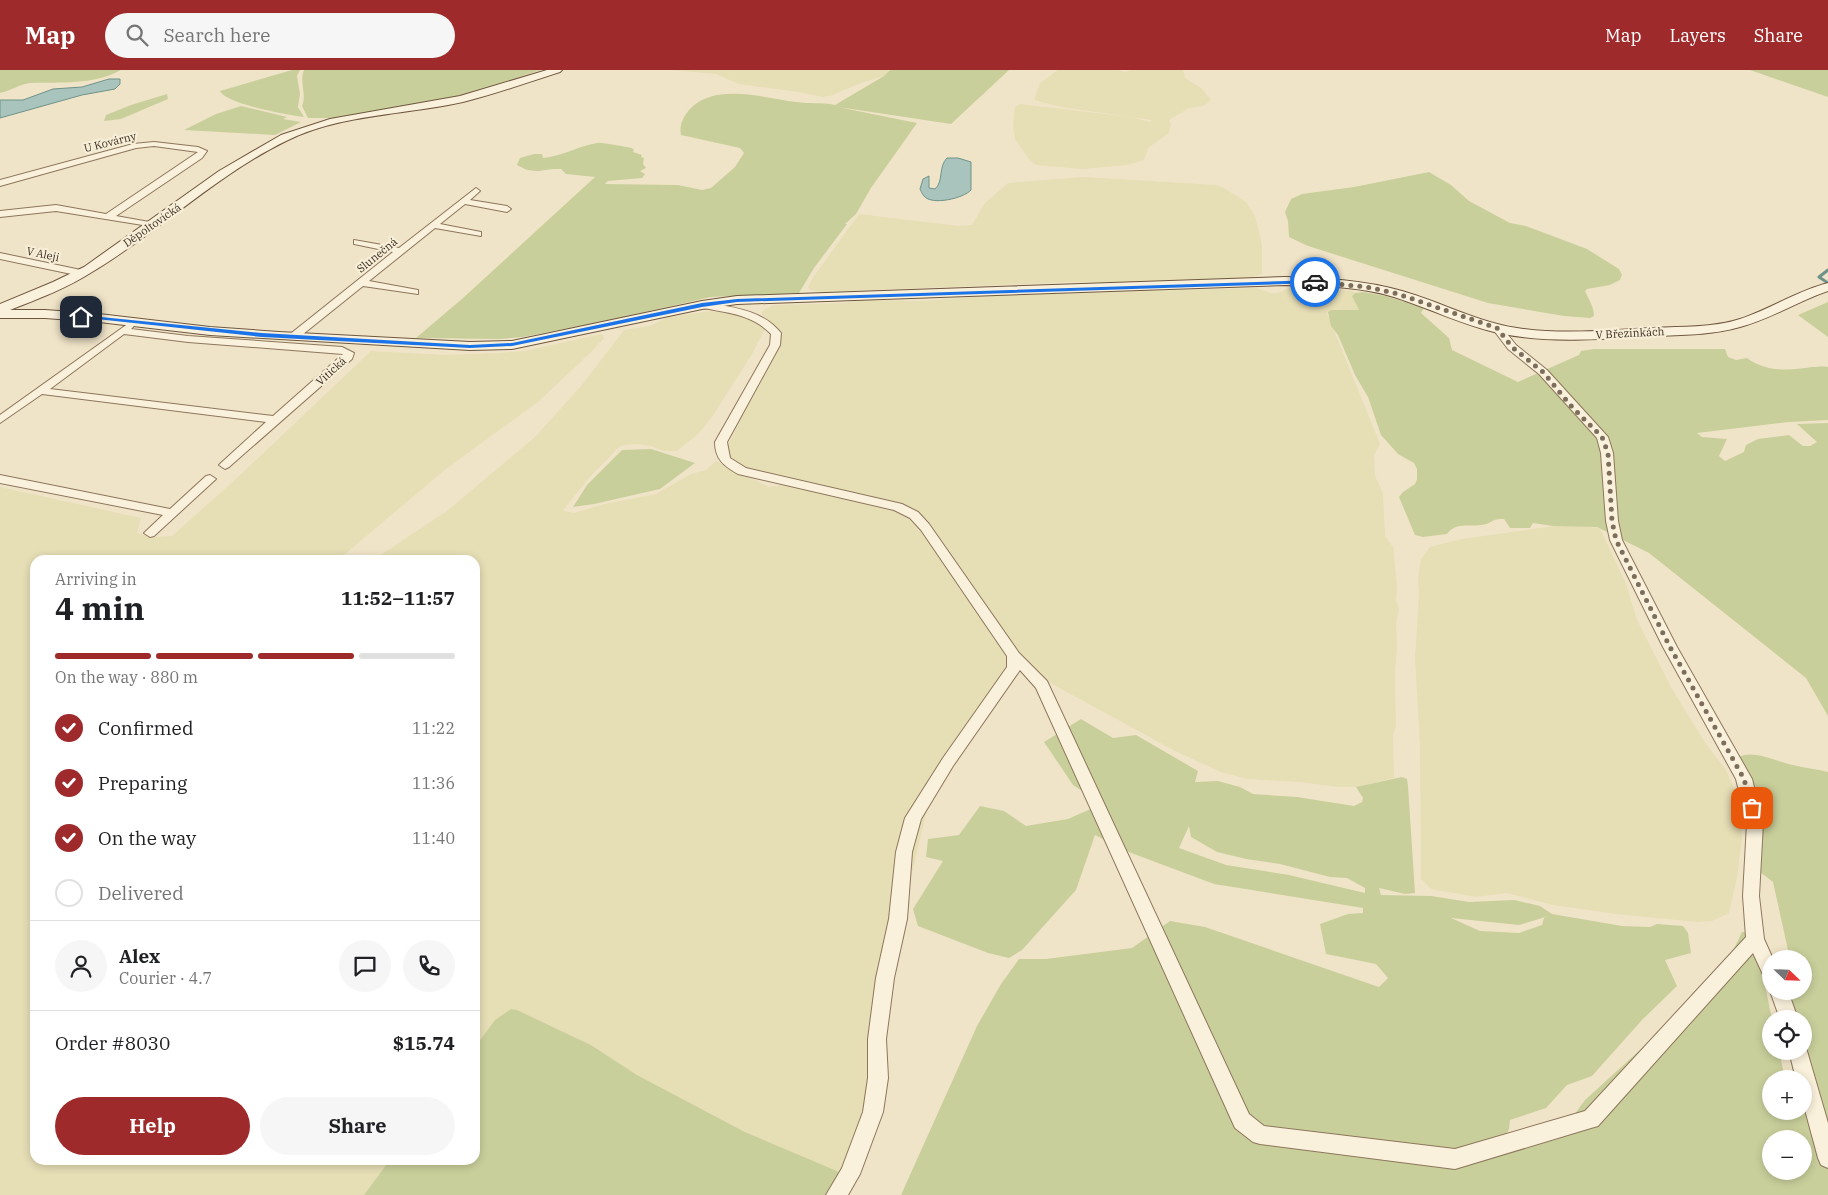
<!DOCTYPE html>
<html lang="en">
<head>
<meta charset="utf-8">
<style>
  :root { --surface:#fff; --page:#f6f6f6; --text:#202124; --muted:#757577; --line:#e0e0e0; --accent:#9e2a2b }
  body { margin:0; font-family:"IBM Plex Serif",serif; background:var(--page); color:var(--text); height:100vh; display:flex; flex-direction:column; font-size:19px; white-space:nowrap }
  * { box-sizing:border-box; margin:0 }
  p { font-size:16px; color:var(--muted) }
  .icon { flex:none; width:28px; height:28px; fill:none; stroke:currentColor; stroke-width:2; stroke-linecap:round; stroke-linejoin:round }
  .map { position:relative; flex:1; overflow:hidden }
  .drawer { position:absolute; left:30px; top:485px; width:450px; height:610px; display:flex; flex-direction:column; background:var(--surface); border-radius:15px; box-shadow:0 2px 8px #0003 }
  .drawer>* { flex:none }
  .needle { width:32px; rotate:113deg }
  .tools { position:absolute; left:1762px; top:880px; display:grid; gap:10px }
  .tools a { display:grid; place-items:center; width:50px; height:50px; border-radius:50%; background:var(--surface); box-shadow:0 2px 8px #0003; font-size:25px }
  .pin { position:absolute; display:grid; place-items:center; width:42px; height:42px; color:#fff; margin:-21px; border-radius:10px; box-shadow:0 2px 8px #0006 }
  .courier { position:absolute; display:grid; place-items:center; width:50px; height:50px; margin:-25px; border:4px solid #1a73e8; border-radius:50%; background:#fff; color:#222; box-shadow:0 1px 6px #0007 }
  .overview em { font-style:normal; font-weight:700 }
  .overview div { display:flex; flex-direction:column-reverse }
  .overview { display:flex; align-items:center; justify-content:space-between; height:85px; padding:0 25px }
  h1 { font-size:32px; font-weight:700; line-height:38px }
  .bar { display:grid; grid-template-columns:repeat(4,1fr); gap:8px 5px; align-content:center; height:60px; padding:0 25px }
  .bar i { height:6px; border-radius:4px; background:var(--line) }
  .bar .current { background:var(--accent) }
  .bar p { grid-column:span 4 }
  .line { display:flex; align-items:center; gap:12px; padding:0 25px; border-top:1px solid var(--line) }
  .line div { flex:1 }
  .round { display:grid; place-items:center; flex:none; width:52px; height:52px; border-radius:26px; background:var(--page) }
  ol { padding:0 25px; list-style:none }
  li { display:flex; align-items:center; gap:15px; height:55px }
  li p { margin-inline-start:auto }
  li .icon { padding:5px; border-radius:50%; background:var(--accent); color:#fff; stroke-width:4 }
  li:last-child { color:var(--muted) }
  li i { width:28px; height:28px; border:2px solid var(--line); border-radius:50% }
  .action { display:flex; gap:10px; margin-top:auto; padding:10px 25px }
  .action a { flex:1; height:58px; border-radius:30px; background:var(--accent); color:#fff; font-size:20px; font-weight:700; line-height:58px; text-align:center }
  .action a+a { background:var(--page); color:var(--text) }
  header { display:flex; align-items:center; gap:30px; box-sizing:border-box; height:70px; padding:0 25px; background:var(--accent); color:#fff }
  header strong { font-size:24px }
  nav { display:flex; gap:28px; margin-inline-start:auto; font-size:18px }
  .search { width:350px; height:45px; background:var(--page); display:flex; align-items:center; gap:12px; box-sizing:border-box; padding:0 18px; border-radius:28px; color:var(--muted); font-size:19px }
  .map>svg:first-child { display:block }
  .farmland { fill:#e6deb5 }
  .green { fill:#c9cf9b; fill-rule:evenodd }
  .water { fill:#a9c4bc; stroke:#6f938a }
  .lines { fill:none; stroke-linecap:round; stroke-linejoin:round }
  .stream { stroke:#6f938a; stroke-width:3 }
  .street-casing { stroke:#8d765c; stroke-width:2 }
  .secondary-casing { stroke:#6f573f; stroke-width:2 }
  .street { fill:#faf1dc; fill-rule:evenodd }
  .secondary { fill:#faf1dc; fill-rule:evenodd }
  .route { fill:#1a73e8 }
  .done { stroke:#7c6e5b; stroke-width:5; stroke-dasharray:0 9 }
  .labels { text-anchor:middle; stroke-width:4.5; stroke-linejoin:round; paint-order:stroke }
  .far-street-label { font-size:11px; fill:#3d2e20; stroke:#f7eed8 }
</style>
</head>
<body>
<header>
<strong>Map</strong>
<div class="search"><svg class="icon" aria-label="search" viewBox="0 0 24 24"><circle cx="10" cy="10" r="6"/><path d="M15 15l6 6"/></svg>Search here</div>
<nav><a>Map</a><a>Layers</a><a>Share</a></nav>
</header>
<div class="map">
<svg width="1828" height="1125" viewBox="0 0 1828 1125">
  <rect width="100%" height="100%" fill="#f0e4c8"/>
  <!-- farmland -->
  <path class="farmland" d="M672,0H889L884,6L861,13L830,26L823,27L798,22L739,14L716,4Z
    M1058,0H1118L1125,2L1132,0H1183L1185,8L1201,18L1211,30L1203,36L1189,38L1169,50L1171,54L1169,63L1148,78L1144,90L1127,95L1083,99L1036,95L1029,89L1015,69L1013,55L1015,37L1020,34L1131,47L1150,52L1152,50L1061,37L1034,30L1040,13Z
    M1083,107L1216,115L1224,118L1246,132L1255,146L1262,175V204L1247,209L1164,212H1073L823,222L811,220L808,218L812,209L859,144L959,156L972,155L985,133L1008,113Z
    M1256,218L1271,223H1278L1289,218L1330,219L1353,221L1355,223L1352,226L1359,240H1331L1327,243L1380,374L1374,385L1375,406L1383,423L1385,466L1393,477L1397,516L1396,530L1399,539L1396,553L1397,576L1395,603L1396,656L1393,665L1394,708L1356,717H1338L1299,712L1247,709L1221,702L1175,681L1043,609L1019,601L932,719L884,920L882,994L840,1105L838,1102L745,1062L637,1005L591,975L517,940L495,950L475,977V490H373L447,441L535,367L582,315L624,260L650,256L668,247L711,241L744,246L766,257L752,284L712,347L699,363L677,381H663L651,376L636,374L624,375L618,378L589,408L564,439V441L574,443L604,434L656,424L691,404L706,400L716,391L769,417L783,415L745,399L724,384L779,265L775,256L761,244L763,240L774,235L847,233L858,230L923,231L984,226Z
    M602,264L604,268L592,281L538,332L447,398L338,490H35V1090H390L364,1125H0V417L141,448L137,463L154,467L172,466L237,408L371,281L445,285L498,283L524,281Z
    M1561,455L1600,458L1626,514L1637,550L1672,619L1706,674L1726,700L1732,714L1740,737L1742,769L1737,807L1729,843L1712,851L1697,852L1616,844L1553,835L1507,823L1476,827L1431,819L1421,809L1420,676L1415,588L1419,524L1418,508L1421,489L1430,477L1462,469Z"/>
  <!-- green -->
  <path class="green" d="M0,0H121C95,15 59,12 30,13C20,14 10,21 0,23Z
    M292,0H300L297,6L300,24L298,37L304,47C288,45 226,34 220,21Z
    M304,0H541L457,27L336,48H308L302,36C307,24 299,12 304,0Z
    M890,0H1009L951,54L838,37L917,53L871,118L856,144L845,154H847L814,198L799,223L711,227L610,250L523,267L500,269L416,268L463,228L595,107L566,104L561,99C543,98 535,106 517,95L520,88L534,84H542L543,88C562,86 579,76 597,73C601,72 625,77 632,78L634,80L633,82L642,85L641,87L644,88L643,94L646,98L640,101L645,104L642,108L608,111L605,114L678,115L702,120L711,118L735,97L744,83L740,78L681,65C679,56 683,47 689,40C714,12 764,28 796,32C810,34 821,32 835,35L884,6Z
    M1750,0H1828V27Z
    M167,24L168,29L121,49L104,51L106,45L131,35Z
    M241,36L287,47L283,49L301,52L275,65L184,60L216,44Z
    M1429,102L1451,115L1469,131L1510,153L1526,156L1587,179L1619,199L1622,205L1620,210L1610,215L1587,219L1585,221C1589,230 1594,237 1594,246L1590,248L1564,246L1488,233L1308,176L1289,167L1288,151L1285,142L1291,129L1302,124L1354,117Z
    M1363,222L1386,226L1424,238L1421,243L1449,268L1452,280L1518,312L1579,285L1581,281L1594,279H1725L1728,287L1736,290L1747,288C1767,303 1790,300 1812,297C1818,297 1823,296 1828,297V350L1789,352L1697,363L1702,367L1727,369L1719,386L1725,391L1744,382L1746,375L1758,369L1789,365L1803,376H1810L1817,372L1797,354L1828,353V646L1806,608L1649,483L1597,457L1553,456L1533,453L1530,458H1510L1504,449C1491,448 1492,454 1481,455C1467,457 1456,452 1447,464L1423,467L1415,465L1399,427L1403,422L1415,414L1417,409V399L1414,393L1398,384L1381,365L1368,327L1355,305L1338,265L1331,256L1328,242L1331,240H1359L1352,226L1355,223Z
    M1828,232V267L1798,245Z
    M651,379L695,393L660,419L594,434L573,437L587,415L622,380Z
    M1081,649L1113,668L1136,665L1198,701L1195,712L1218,711L1240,717L1253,724L1297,727L1354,736L1362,732L1363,728L1356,717L1402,707L1407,709L1408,716L1415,823L1405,824L1379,818L1381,825L1431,826L1469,832L1514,830L1540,836L1552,844L1622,856L1650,857L1657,854L1683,856L1688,863L1691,883L1665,890L1677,916L1642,950L1592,1006L1567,1015L1546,1038L1510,1050L1509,1059L1505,1068L1560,1064L1585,1030L1663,959L1728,891L1742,862H1748L1760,891L1772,949L1771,981H1779L1784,1004L1792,1009H1771V1041H1804V1009H1794L1789,981H1804V949H1783L1777,921H1804V889H1790L1773,812L1760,802L1739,687C1753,679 1778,692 1793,695C1805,698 1816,699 1828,702V1125H901L977,956L1001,914L1019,889H1046L1132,878L1170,851L1205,857L1379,917L1388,908L1376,894L1326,884L1320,854L1348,844L1363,843V838L1214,814L1126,781L1095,765L1076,820L1022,880L1009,888L988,883L918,856L913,839L943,791L926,787L928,769L959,765L980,736L1004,741L1026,756L1068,749L1102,734L1073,715L1044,672ZM1189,756L1191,767L1217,782L1246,789L1280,794L1330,807L1347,808L1365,818V823L1289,805L1226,795L1179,778ZM1549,846L1544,848L1542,855L1519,863L1480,861L1451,848L1519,855ZM1771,1069H1804V1101H1771Z
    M511,939L517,940L591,975L637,1005L745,1062L839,1102L841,1125H364L390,1090H475V977L495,950Z"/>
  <!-- water -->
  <path class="water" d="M109,9H120V14L115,19L82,25L0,48V30H23L53,19L82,17Z
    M947,88H958L971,92V120C964,128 932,136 924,126C922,124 921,121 920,119L923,109L929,106V118L935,119C944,111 938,97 947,88Z"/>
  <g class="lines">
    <!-- stream -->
    <path class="stream" d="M1828,200L1819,207L1828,213"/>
    <!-- street casing -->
    <g class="street-casing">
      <path id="street" d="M154,72L198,77L207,81L202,88L116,146L155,153V157L56,141L0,147V141L56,135L106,144L198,82L154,76L136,78L0,116V110L133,74Z
        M476,118L480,121L470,130L507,136L511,139L507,142L465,134L440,154L481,162V166L435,158L369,211L418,220V224L363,216L297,269H289L288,267L289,265L393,182L354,174V170L399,178Z
        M0,183L81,200L86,203L81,206L0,189Z
        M702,232C730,237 762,239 781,263L780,275L727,372L730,388L746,398L902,434L918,442L929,454L1019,583L1047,611L1249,1044L1264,1056L1455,1079L1585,1041L1746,867L1743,826L1747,753L1736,709L1663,577L1610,470L1606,451L1601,383L1597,368L1539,304L1508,279L1492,258L1493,256H1501L1516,275L1547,300L1608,367L1613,383L1618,451L1622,470L1677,577L1752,709L1763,753L1759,826L1764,869L1773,889H1771V912L1765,909L1753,883L1598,1056L1591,1058L1455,1099L1260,1074L1253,1072L1235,1058L1036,618L1020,600L953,696L921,749L912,782L907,849L894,908L886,969L888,1008L883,1042L860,1104L848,1125H826L842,1098L863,1042L868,1008V969L876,908L889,849L896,782L905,748L943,688L1007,597V586L921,460L910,448L894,440L738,404C724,396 715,389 715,372L770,275L771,264C751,243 725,243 699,237L697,235Z
        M129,253L134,256L131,259L188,266L342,277L354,283L352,289L229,397L225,399L219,395L221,393L266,352L42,324L0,353V345ZM124,264L188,272L343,284L273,346L50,319Z
        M0,405L170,439L206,406L210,405L216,409L154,466L150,467L144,463L163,445L0,413Z
        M1771,918V921H1788L1798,949H1780L1770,921Z
        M1804,975L1807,981L1828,1053V1098L1821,1095L1818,1088L1804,1036V1009H1796L1789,981H1804Z"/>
    </g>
    <!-- secondary casing -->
    <g class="secondary-casing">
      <path id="secondary" d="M547,0H562L560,2C528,12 496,24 463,32C405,45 340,44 286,71C216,105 159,162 92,202C67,218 38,229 10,240H45L99,244L210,257L279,262L470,272L512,271L702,231L737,226L1285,207C1324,208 1363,210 1402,221C1441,232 1477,252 1517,258C1562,265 1608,260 1654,258C1682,256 1712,258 1740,249C1770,239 1797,221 1828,213V221C1798,231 1771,249 1740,257C1712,265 1683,265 1654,266C1602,269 1549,274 1498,263C1462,255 1429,238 1394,227C1359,216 1321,216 1285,215L737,234L702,239L512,279L470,280L210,265L99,252L45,248H0V234L53,212L84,197L219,101L281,65L330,49L460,26Z"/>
    </g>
    <!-- street -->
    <use href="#street" class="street"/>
    <!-- secondary -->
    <use href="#secondary" class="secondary"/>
  </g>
  <!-- route -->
  <path class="route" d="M1315,210L1317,213L737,232L702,237L512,276L470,278L262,267L78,247L81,245L262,263L470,275L512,273L702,233L737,229Z"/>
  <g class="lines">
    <!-- done -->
    <path class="done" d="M1315,212L1367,217L1398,224L1497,258L1512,277L1543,302L1572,337L1602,367L1608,383L1612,451L1616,470L1670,577L1744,709L1752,738"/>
  </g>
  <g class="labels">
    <!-- far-street labels -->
    <g class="far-street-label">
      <text transform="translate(110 72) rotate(-14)" y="4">U Kovárny</text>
      <text transform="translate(152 155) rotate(-35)" y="4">Děpoltovická</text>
      <text transform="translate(43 184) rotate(12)" y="4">V Aleji</text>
      <text transform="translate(377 185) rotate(-39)" y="4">Slunečná</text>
      <text transform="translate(1630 263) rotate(-3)" y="4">V Březinkách</text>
      <text transform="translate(331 301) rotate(-42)" y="4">Vitická</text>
    </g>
  </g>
</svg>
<div class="tools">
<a><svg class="needle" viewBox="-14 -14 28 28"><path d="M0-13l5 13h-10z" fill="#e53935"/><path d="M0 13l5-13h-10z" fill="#757577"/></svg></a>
<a><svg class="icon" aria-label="locate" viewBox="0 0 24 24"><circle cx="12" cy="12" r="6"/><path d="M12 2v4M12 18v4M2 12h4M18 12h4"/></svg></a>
<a>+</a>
<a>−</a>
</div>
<div class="pin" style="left:1752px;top:738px;background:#ea580c"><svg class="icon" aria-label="bag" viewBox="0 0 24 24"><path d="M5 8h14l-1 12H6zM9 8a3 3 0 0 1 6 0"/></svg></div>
<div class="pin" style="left:81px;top:247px;background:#1f2937"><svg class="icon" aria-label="home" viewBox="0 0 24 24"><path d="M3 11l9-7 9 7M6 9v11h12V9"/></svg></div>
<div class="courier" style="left:1315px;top:212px"><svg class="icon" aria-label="car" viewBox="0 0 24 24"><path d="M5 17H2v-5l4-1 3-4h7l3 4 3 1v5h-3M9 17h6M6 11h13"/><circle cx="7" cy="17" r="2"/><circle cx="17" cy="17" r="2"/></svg></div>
<section class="drawer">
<div class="overview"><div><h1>4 min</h1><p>Arriving in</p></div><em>11:52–11:57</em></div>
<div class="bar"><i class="current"></i><i class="current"></i><i class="current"></i><i></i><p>On the way · 880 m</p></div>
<ol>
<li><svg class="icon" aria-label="check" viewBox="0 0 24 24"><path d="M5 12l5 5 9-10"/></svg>Confirmed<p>11:22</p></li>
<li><svg class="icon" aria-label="check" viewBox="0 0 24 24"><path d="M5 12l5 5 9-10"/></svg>Preparing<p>11:36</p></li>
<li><svg class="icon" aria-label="check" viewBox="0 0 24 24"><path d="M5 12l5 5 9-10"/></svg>On the way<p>11:40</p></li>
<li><i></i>Delivered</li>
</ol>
<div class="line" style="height:90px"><a class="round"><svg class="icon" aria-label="person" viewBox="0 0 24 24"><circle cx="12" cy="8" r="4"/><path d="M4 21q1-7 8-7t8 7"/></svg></a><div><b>Alex</b><p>Courier · 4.7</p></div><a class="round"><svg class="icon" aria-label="chat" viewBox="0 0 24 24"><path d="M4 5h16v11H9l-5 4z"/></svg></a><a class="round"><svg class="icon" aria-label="phone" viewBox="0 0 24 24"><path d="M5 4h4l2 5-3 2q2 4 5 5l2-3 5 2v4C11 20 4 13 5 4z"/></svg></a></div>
<div class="line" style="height:65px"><div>Order #8030</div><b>$15.74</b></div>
<div class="action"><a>Help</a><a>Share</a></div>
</section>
</div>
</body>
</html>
